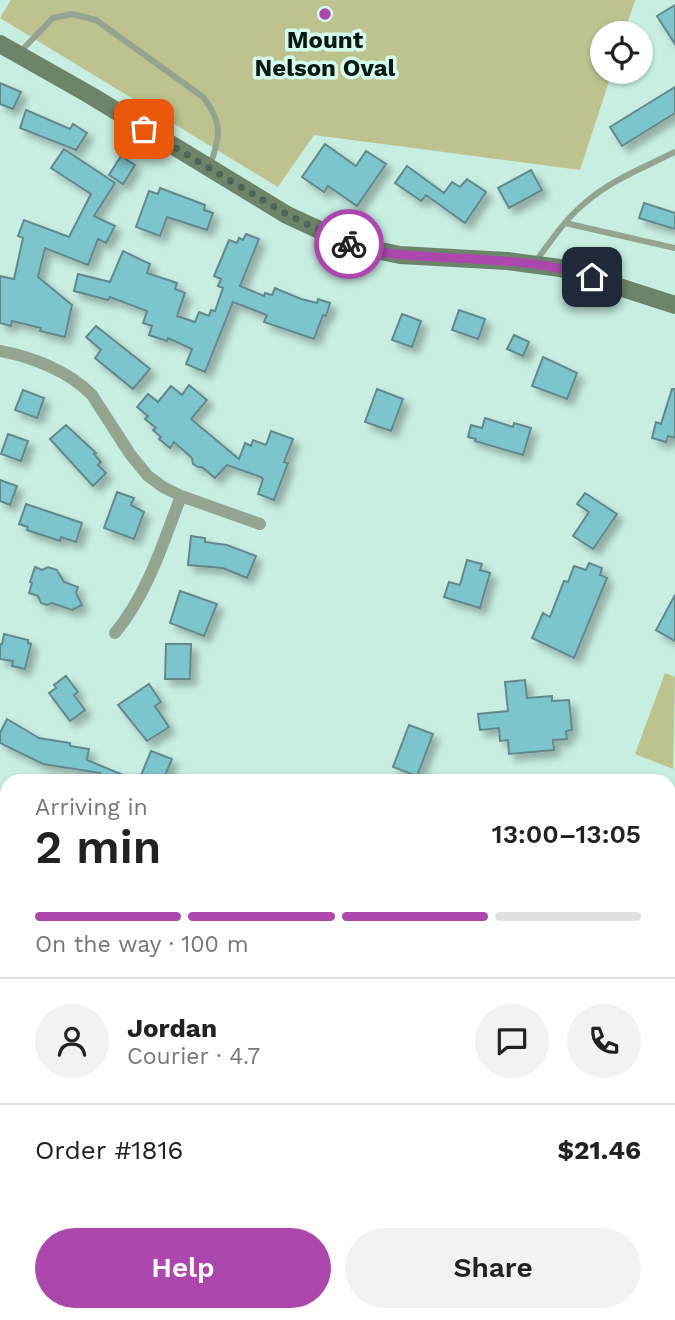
<!DOCTYPE html>
<html lang="en">
<head>
<meta charset="utf-8">
<style>
  :root { --surface:#fff; --page:#f2f2f2; --text:#222; --muted:#767676; --line:#e0e0e0; --accent:#ac47ad }
  body { margin:0; font-family:"Work Sans",sans-serif; background:var(--page); color:var(--text); height:100vh; display:flex; flex-direction:column; font-size:26px; white-space:nowrap }
  * { box-sizing:border-box; margin:0 }
  p { font-size:23px; color:var(--muted) }
  .icon { flex:none; width:38px; height:38px; fill:none; stroke:currentColor; stroke-width:2; stroke-linecap:round; stroke-linejoin:round }
  .map { position:relative; flex:1; overflow:hidden }
  .sheet { position:absolute; left:0px; top:774px; width:676px; height:548px; display:flex; flex-direction:column; background:var(--surface); border-radius:21px 21px 0 0; box-shadow:0 2px 5px #0004 }
  .sheet>* { flex:none }
  .fabs { position:absolute; left:590px; top:21px; display:grid; gap:14px }
  .fabs a { display:grid; place-items:center; width:63px; height:63px; border-radius:50%; background:var(--surface); box-shadow:0 2px 5px #0004; font-size:35px }
  .pin { position:absolute; display:grid; place-items:center; width:60px; height:60px; color:#fff; margin:-30px; border-radius:14px; box-shadow:0 4px 10px #0006 }
  .courier { position:absolute; display:grid; place-items:center; width:70px; height:70px; margin:-35px; border:5px solid #ac47ad; border-radius:50%; background:#fff; color:#222; box-shadow:0 2px 9px #0007 }
  .summary em { font-style:normal; font-weight:600 }
  .summary div { display:flex; flex-direction:column-reverse }
  .summary { display:flex; align-items:center; justify-content:space-between; height:119px; padding:0 35px }
  h1 { font-size:46px; font-weight:600; line-height:52px }
  .bar { display:grid; grid-template-columns:repeat(4,1fr); gap:10px 7px; align-content:center; height:84px; padding:0 35px }
  .bar i { height:9px; border-radius:5px; background:var(--line) }
  .bar .current { background:var(--accent) }
  .bar p { grid-column:span 4 }
  .line { display:flex; align-items:center; gap:18px; padding:0 35px; border-top:2px solid var(--line) }
  .line div { flex:1 }
  .round { display:grid; place-items:center; flex:none; width:74px; height:74px; border-radius:37px; background:var(--page) }
  .button { display:flex; gap:14px; margin-top:auto; padding:14px 35px }
  .button a { flex:1; height:80px; border-radius:42px; background:var(--accent); color:#fff; font-size:28px; font-weight:600; line-height:80px; text-align:center }
  .button a+a { background:var(--page); color:var(--text) }
  .map>svg:first-child { display:block }
  .green { fill:#bec28f }
  .forest { fill:#a7ab76 }
  .building { fill:#7dc5cd; stroke:#63898d; stroke-width:2; filter:url(#shadow) }
  .lines { fill:none; stroke-linecap:round; stroke-linejoin:round }
  .lane { stroke:#93a491; stroke-width:6 }
  .street { stroke:#93a491; stroke-width:12 }
  .secondary { stroke:#6c856a; stroke-width:18 }
  .done { stroke:#4d645d; stroke-width:7; stroke-dasharray:0 12.6 }
  .route { stroke:#ac47ad; stroke-width:9 }
  .poi-dot { fill:#ac47ad; stroke:#d5fbef; stroke-width:2.5 }
  .labels { text-anchor:middle; stroke-width:7; stroke-linejoin:round; paint-order:stroke }
  .poi-label { font-size:24px; font-weight:bold; fill:#0b1915; stroke:#d5fbef }
</style>
</head>
<body>
<div class="map">
<svg width="675" height="1320" viewBox="0 0 675 1320">
  <defs>
    <filter id="shadow"><feDropShadow dx="6" dy="6" stdDeviation="3.5" flood-color="#0004"/></filter>
  </defs>
  <rect width="100%" height="100%" fill="#c8eee2"/>
  <!-- green -->
  <path class="green" d="M11,0H635L624,33H602V72H612L580,170L314,135L278,187L0,18Z
    M665,673L675,677L673,769L635,754Z"/>
  <!-- forest -->
  <path class="forest" d="M675,815V1320H0V951L7,943V1314H668V816Z"/>
  <!-- building -->
  <path class="building" d="M675,5V44L657,16Z
    M0,83L21,92L13,109L0,104Z
    M675,87V113L622,146L610,127Z
    M26,110L70,129L73,124L87,133L76,150L20,128Z
    M325,144L356,166L366,151L386,164L357,206L328,186L324,192L302,177Z
    M64,149L115,183L94,216L115,226L106,243L98,239L88,265L45,248L38,277L72,305L65,337L40,331L41,328L12,321L11,326L0,323V276L14,279L23,238L18,236L24,220L69,237L91,194L51,168Z
    M121,156L135,165L123,184L109,175Z
    M407,166L444,193L452,182L460,187L467,179L486,192L465,223L426,195L421,201L395,183Z
    M531,170L542,190L509,208L498,188Z
    M160,188L205,205L204,210L213,213L207,230L167,217L160,236L136,227L149,191L158,194Z
    M644,203L675,213V229L639,218Z
    M246,234L259,239L240,286L264,296L265,293L272,295L275,288L301,299L317,303L318,299L330,303L326,316L323,315L314,339L264,322L267,315L233,302L205,372L186,364L192,349L168,338L167,341L149,335L152,326L143,323L147,311L110,297L108,300L74,291L78,274L110,282L123,251L150,264L147,273L177,283L175,289L185,293L177,316L195,322L199,312L209,316L211,310L215,311L223,288L218,286L221,279L214,276L229,240L237,243L239,238L243,240Z
    M459,310L485,319L478,339L452,330Z
    M402,314L421,321L412,347L392,340Z
    M96,326L150,369L133,389L95,358L101,350L86,337Z
    M514,335L529,342L523,356L507,349Z
    M543,357L577,373L567,399L532,386Z
    M189,385L207,400L191,419L239,459L245,443L251,446L253,440L266,445L271,431L293,439L284,462L288,463L274,500L258,494L263,479L261,477L227,465L215,478L202,467H198L193,464L192,458L174,442L170,448L159,439L161,437L153,430L156,428L145,419L148,416L137,407L148,394L158,402L171,386L182,395Z
    M377,389L403,399L391,431L365,422Z
    M672,389H675V438L668,436L666,442L652,438L656,422L661,424Z
    M23,390L44,398L37,418L15,410Z
    M485,418L513,427L514,423L531,428L523,455L475,441L476,439L468,437L471,425L482,428Z
    M66,425L96,453L94,454L101,462L98,465L106,473L93,486L50,439Z
    M8,434L28,441L21,461L1,454Z
    M0,480L17,486L10,505L0,501Z
    M117,492L134,498L131,505L144,512L134,539L104,528Z
    M585,493L617,514L593,549L573,536L589,512L577,504Z
    M26,504L82,523L76,542L61,537L60,541L27,530L28,527L19,524Z
    M191,536L205,538V542L227,545L256,556L247,578L223,568L188,565Z
    M467,560L482,564L480,570L490,573L480,608L444,597L449,582L460,585Z
    M589,563L602,568L600,575L607,578L574,658L532,638L543,613L550,617L564,581L568,582L574,566L586,570Z
    M35,567L42,570L48,567L57,570L64,582L78,587L76,593L82,605L72,610L52,603L47,605L41,603L38,596L29,593L32,583L30,582Z
    M180,591L217,604L204,636L170,623Z
    M675,595V641L656,630Z
    M4,634L28,640V643L31,644L25,669L12,666L13,661L0,659V644H2Z
    M166,644H191L190,679H165Z
    M66,676L78,692L74,695L85,710L70,721L49,693L56,688L54,685Z
    M525,680L527,698L552,696V701L569,700L572,730L566,731L567,739L553,740L554,750L509,754L508,740L500,741L499,728L480,730L478,714L508,711L505,682Z
    M149,684L161,702L155,706L169,727L147,741L118,705Z
    M7,719L39,738L70,743V746L89,749L87,760L135,780H97L100,773L43,764L0,743V733Z
    M409,725L433,734L417,776L393,767Z
    M151,751L172,759L163,780H139Z"/>
  <g class="lines">
    <!-- lane -->
    <path class="lane" d="M19,53L53,18L72,14L96,20L203,97C223,122 221,138 209,167
      M565,223L675,248
      M536,261C551,241 565,219 585,203C611,180 645,167 675,152"/>
    <!-- street -->
    <path class="street" d="M0,351C32,357 69,371 92,395L130,454L148,476L163,487L181,496L260,524
      M115,633C148,593 163,543 181,496"/>
    <!-- secondary -->
    <path class="secondary" d="M0,44L90,95L287,215L352,245L400,255L507,261L560,268L675,305"/>
  </g>
  <g class="lines">
    <!-- done -->
    <path class="done" d="M144,129L288,215L349,244"/>
    <!-- route -->
    <path class="route" d="M349,244C376,254 406,255 435,257C488,260 541,260 592,277"/>
  </g>
  <!-- markers -->
  <circle class="poi-dot" cx="325" cy="14" r="7"/>
  <g class="labels">
    <!-- poi labels -->
    <g class="poi-label">
      <text x="325" y="48">Mount<tspan x="325" dy="28">Nelson Oval</tspan></text>
    </g>
  </g>
</svg>
<div class="fabs">
<a><svg class="icon" aria-label="locate" viewBox="0 0 24 24"><circle cx="12" cy="12" r="6"/><path d="M12 2v4M12 18v4M2 12h4M18 12h4"/></svg></a>
</div>
<div class="pin" style="left:144px;top:129px;background:#ea580c"><svg class="icon" aria-label="bag" viewBox="0 0 24 24"><path d="M5 8h14l-1 12H6zM9 8a3 3 0 0 1 6 0"/></svg></div>
<div class="pin" style="left:592px;top:277px;background:#1f2937"><svg class="icon" aria-label="home" viewBox="0 0 24 24"><path d="M3 11l9-7 9 7M6 9v11h12V9"/></svg></div>
<div class="courier" style="left:349px;top:244px"><svg class="icon" aria-label="bike" viewBox="0 0 24 24"><circle cx="6" cy="16" r="4"/><circle cx="18" cy="16" r="4"/><path d="M6 16l4-8h5l3 8M10 8l3 8H6M13 5h3"/></svg></div>
<section class="sheet">
<div class="summary"><div><h1>2 min</h1><p>Arriving in</p></div><em>13:00–13:05</em></div>
<div class="bar"><i class="current"></i><i class="current"></i><i class="current"></i><i></i><p>On the way · 100 m</p></div>
<div class="line" style="height:126px"><a class="round"><svg class="icon" aria-label="person" viewBox="0 0 24 24"><circle cx="12" cy="8" r="4"/><path d="M4 21q1-7 8-7t8 7"/></svg></a><div><b>Jordan</b><p>Courier · 4.7</p></div><a class="round"><svg class="icon" aria-label="chat" viewBox="0 0 24 24"><path d="M4 5h16v11H9l-5 4z"/></svg></a><a class="round"><svg class="icon" aria-label="phone" viewBox="0 0 24 24"><path d="M5 4h4l2 5-3 2q2 4 5 5l2-3 5 2v4C11 20 4 13 5 4z"/></svg></a></div>
<div class="line" style="height:91px"><div>Order #1816</div><b>$21.46</b></div>
<div class="button"><a>Help</a><a>Share</a></div>
</section>
</div>
</body>
</html>
